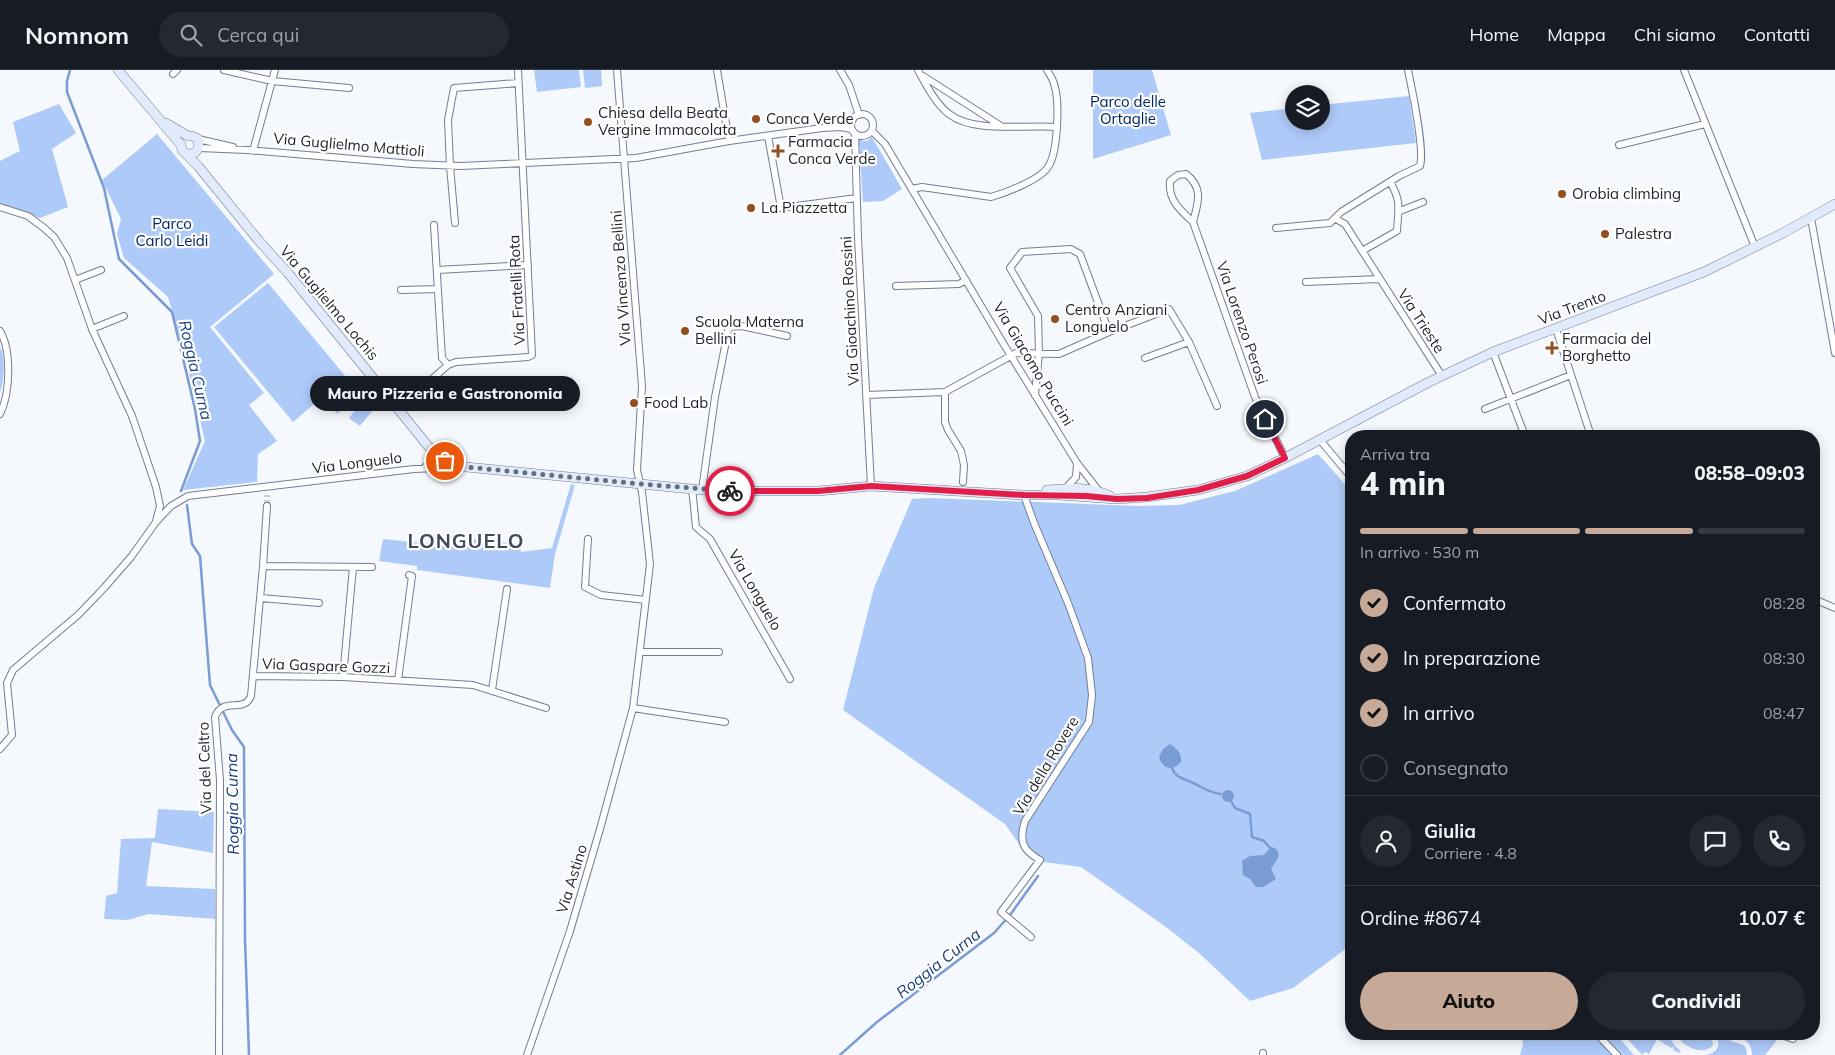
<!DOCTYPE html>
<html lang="it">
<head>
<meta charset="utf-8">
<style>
  :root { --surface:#171b24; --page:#242831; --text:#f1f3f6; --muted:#9ea1a6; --line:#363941; --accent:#c7a997 }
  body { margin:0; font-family:Mulish,sans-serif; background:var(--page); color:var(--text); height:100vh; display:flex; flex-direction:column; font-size:19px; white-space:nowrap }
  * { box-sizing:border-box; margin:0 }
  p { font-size:16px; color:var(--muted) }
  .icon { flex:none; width:28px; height:28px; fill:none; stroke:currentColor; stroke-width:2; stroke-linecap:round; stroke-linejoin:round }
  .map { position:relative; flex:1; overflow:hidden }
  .side { position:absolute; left:1345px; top:360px; width:475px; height:610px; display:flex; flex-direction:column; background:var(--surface); border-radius:20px; box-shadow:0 2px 12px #0003 }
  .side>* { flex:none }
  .controls { position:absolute; left:1285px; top:15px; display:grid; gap:10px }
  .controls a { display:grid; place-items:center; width:45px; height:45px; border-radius:50%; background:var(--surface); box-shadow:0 2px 12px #0003; font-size:25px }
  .pin { position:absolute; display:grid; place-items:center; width:42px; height:42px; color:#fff; margin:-21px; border:2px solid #fff; border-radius:50%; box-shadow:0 1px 5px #0007 }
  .courier { position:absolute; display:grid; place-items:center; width:50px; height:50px; margin:-25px; border:4px solid #e11d48; border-radius:50%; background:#fff; color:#222; box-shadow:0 1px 6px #0007 }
  .bubble { position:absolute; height:35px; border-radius:18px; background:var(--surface); box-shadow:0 2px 12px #0003; font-size:16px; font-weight:800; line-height:35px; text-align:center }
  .head em { font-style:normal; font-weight:800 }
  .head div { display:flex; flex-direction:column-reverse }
  .head { display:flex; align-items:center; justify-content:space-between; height:85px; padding:0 15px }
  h1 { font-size:32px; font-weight:800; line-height:38px }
  .bar { display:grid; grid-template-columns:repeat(4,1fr); gap:8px 5px; align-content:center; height:60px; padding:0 15px }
  .bar i { height:6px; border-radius:4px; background:var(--line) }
  .bar .active { background:var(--accent) }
  .bar p { grid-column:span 4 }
  .line { display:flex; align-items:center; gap:12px; padding:0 15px; border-top:1px solid var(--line) }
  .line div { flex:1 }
  .round { display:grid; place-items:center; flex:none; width:52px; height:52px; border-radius:26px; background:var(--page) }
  ol { padding:0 15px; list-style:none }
  li { display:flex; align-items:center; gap:15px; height:55px }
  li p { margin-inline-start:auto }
  li .icon { padding:5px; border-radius:50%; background:var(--accent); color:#111; stroke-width:4 }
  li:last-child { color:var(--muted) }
  li i { width:28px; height:28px; border:2px solid var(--line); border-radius:50% }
  .action { display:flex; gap:10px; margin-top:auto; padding:10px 15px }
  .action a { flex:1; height:58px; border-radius:30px; background:var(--accent); color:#111; font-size:20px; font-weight:800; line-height:58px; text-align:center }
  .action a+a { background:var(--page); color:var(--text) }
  header { display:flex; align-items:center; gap:30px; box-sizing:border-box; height:70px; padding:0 25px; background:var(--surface); border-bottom:1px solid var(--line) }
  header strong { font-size:24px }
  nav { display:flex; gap:28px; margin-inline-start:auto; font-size:18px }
  .search { width:350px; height:45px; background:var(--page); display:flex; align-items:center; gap:12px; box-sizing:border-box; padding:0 18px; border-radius:28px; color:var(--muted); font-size:19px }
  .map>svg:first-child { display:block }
  .green { fill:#aecaf9 }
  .forest { fill:#aecafa }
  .water { fill:#7a9cd5 }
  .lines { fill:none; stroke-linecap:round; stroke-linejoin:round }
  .stream { stroke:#7a9cd5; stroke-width:2.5 }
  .street-tunnel { stroke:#cacdd3; stroke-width:6; stroke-dasharray:6 3; stroke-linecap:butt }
  .street-casing { stroke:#727e94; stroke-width:8 }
  .secondary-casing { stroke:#727e94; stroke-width:10 }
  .street { stroke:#fff; stroke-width:6 }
  .secondary { stroke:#e2ebfc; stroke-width:9 }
  .done { stroke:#696d74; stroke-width:5; stroke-dasharray:0 9 }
  .route { stroke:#e11d48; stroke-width:6 }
  .poi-dot { fill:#934f22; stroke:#fff; stroke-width:2 }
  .labels { text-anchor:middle; stroke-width:4.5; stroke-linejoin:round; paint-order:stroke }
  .park-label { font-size:15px; fill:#012668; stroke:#fff }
  .poi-label { font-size:15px; fill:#1d222a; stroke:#fff; text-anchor:start }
  .street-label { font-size:15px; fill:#1d222a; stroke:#fff }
  .water-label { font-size:16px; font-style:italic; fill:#173d81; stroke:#fff }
  .district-label { font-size:20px; font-weight:bold; letter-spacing:1px; fill:#3f4a5e; stroke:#fff }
</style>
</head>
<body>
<header>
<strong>Nomnom</strong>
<div class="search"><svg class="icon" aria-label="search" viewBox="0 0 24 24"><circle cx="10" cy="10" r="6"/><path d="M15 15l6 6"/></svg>Cerca qui</div>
<nav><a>Home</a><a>Mappa</a><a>Chi siamo</a><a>Contatti</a></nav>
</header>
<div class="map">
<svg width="1835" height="985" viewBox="0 0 1835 985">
  <rect width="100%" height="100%" fill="#f5f8fd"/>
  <!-- green -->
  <path class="green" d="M534,0H579L581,17L537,22Z
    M583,0H601L602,16L585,18Z
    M1093,0H1152L1171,65L1093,89Z
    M1409,26L1416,73L1262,90L1250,43L1294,38V51H1321V35Z
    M59,34L76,63L52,79L68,137L40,148L0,134V91L20,81L13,52Z
    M157,64L274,204L210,257L264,323L249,335L277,371L258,384L257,412L183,420L205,371L186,290L168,227L124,188L117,164L121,149L102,110Z
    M872,67L902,119L883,131L863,132L859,70L867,71Z
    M268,213L346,307L293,352L214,257Z
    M351,312L361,324L337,344L328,332Z
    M366,327L377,335L360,356L349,348Z
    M1318,384L1351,421V875L1293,918L1250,931L1199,883L1166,857L1081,797L1037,791L1024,781L1005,754L843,640L874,518L912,429L928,428L1137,436L1179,435L1235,421Z
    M571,414L575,415L555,484L550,518L417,500V496L379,491L383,469L448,476L451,467L520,474L521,482L552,478Z
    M158,739L214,742L213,783L152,772L146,816L215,819V849L149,844L127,850L104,849L106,826L117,823L121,769L155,768Z
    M1604,964H1616L1634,985H1624Z
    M1623,964H1668L1674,975L1681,981L1679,983L1673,980L1674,978L1673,977L1671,978L1657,969L1649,984L1645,982L1642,985Z
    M1680,964C1690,964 1704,964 1712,969L1713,975C1705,985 1689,979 1681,971Z
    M1727,964H1772L1775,965L1777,970L1765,985H1752C1752,969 1740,968 1727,964Z
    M1717,966L1743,975L1746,978L1747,985H1707C1718,982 1720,976 1717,966Z"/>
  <!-- forest -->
  <path class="forest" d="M0,277C6,289 4,310 0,323Z
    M1522,964H1604L1624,985H1520L1523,974Z"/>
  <!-- water -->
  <path class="water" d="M1170,674C1177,679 1182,683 1181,692C1173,701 1163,700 1159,687L1163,679Z
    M1222 726a6 6 0 1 1 12 0a6 6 0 1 1-12 0Z
    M1271,777C1286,781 1275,792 1271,799L1276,809L1263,817H1256L1250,809L1243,805L1242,791L1250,786L1264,785Z"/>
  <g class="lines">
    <!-- stream -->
    <path class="stream" d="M70,0L67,11V22L104,118L119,189L172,242L195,339L200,371L181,421
      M187,435L192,474L200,486L210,615L232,660L244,677L245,869L249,985
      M1172,698C1175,707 1182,708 1191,712C1203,717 1206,722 1221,724
      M1231,731L1235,738L1250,744L1252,767L1264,771L1270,778
      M840,985L877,952L994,863L1010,845L1038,806"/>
    <!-- street-tunnel -->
    <path class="street-tunnel" d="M267,436V425"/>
    <!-- street casing -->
    <g class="street-casing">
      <path id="street" d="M224,0L272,11L349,18
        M717,0L729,71
        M840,0L849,15L859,45
        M918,0C926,15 936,34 949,44C975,64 1026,54 1057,57
        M1684,0L1755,177
        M173,4L177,0
        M923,6L1001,56
        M851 55a11 11 0 1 1 22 0a11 11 0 1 1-22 0Z
        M830,55L853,49
        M872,61L885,74L1003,273L1077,393L1099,421
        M855,64L858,168L871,416
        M768,66L781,138L857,128
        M198,69L233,77
        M1619,75L1705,54
        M199,78L247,80L413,94L460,96L636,88L729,71L822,58L841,57L851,59
        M253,81L275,0
        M912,119L922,117L991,127C1005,123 1040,110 1048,97C1058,83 1060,30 1054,14C1053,9 1050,5 1047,0
        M0,137L28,146L44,158L54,167L67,188L92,259L132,346L156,417L160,436L156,451
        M1400,141L1423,132
        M1811,148L1835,283
        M1336,149L1345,154L1442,306
        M1193,152C1198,133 1204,118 1186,104L1178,105L1170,111C1168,130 1180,140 1193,152L1255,327L1285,388
        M455,153L450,96L448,50L454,18L518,13
        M434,155L442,288L448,295
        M1276,158L1330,153L1341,142L1399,106L1420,96C1425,79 1412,20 1408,0
        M1362,181L1397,161C1398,141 1402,131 1390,112
        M437,200L528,195
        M75,210L101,200
        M1306,212L1379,209
        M896,216L959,214L966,210
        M401,220L438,219
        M92,259L124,246
        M1556,259L1591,366
        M0,261C12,281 10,324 0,344
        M1493,282L1525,366
        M1145,288L1189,272
        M945,322V352L948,360L961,381L964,395L963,412
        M867,325L945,322L1016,283L1059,284L1109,262L1169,239L1189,272L1217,336
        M1035,325L1039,283L1038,246L1010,198L1022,182L1071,179L1080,184L1109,262
        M399,338L448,295L456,292L528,287L532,285L518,0
        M1485,339L1571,305
        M1320,370L1351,407
        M425,397C435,395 436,390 431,381
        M692,418L696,457L710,469L790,609
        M1065,419L1076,407L1077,393
        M702,420L715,327L728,261L730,257L742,256L787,266
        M1024,425L1034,453L1068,533L1088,588L1092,625L1089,652L1025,751C1019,771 1022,780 1040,790L1001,842L1031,867
        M588,469L585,517L601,525L646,530
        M263,496L372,497
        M261,528L319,533
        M1814,529L1835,538
        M640,582H719
        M253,606L343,607L473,615L546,638
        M343,607L353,497
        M398,610L412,506L409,505
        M492,620L507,519
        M633,638L725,652
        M0,679L12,665L7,613L13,600L78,545L104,518L131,487L156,452L171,436L188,426L414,399L458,397
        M1597,964L1617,985
        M1779,964L1793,969
        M219,985L220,710L215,647C223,626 244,644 251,626L263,496L267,436
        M527,985L570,861L600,759L633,638L650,494L642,422L637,400L642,316L617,0
        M1263,985V983"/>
    </g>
    <!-- secondary casing -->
    <g class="secondary-casing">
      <path id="secondary" d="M118,0L181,75L182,80L198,96L259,171L288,203L428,376L445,391L466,397L702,420L744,421H818L871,416L1024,425H1059L1117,429L1147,427L1198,420L1247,406L1285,388L1429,312L1493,282L1704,202L1783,163L1835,134
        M166,53L188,66H192L198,69C200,79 197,85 186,84
        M1047,420C1068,418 1090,416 1110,426"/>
    </g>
    <!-- street -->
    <use href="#street" class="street"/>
    <!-- secondary -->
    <use href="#secondary" class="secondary"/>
  </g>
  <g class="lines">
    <!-- done -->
    <path class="done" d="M445,391L466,397L641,414L730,421"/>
    <!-- route -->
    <path class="route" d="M730,421H818L871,416L1024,425L1086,426L1117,429L1147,428L1198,420L1247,406L1285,388L1265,349"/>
  </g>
  <!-- markers -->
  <g class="poi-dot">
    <circle cx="756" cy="49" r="5"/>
    <circle cx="588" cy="52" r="5"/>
    <path d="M775.5 73.5h5v5h5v5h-5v5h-5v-5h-5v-5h5z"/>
    <circle cx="1562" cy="124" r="5"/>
    <circle cx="751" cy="138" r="5"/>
    <circle cx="1605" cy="164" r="5"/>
    <circle cx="1055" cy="249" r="5"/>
    <circle cx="685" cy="261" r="5"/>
    <path d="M1549.5 270.5h5v5h5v5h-5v5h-5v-5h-5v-5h5z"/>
    <circle cx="634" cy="333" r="5"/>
  </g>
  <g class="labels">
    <!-- park labels -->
    <g class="park-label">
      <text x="1128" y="37">Parco delle<tspan x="1128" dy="17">Ortaglie</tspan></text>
      <text x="172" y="159">Parco<tspan x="172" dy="17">Carlo Leidi</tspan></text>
    </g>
    <!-- poi labels -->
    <g class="poi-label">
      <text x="598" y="48">Chiesa della Beata<tspan x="598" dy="17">Vergine Immacolata</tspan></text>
      <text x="766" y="54">Conca Verde</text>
      <text x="788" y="77">Farmacia<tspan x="788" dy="17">Conca Verde</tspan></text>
      <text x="1572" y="129">Orobia climbing</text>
      <text x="761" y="143">La Piazzetta</text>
      <text x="1615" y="169">Palestra</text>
      <text x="1065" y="245">Centro Anziani<tspan x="1065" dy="17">Longuelo</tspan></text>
      <text x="695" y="257">Scuola Materna<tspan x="695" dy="17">Bellini</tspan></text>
      <text x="1562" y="274">Farmacia del<tspan x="1562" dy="17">Borghetto</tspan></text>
      <text x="644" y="338">Food Lab</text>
    </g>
    <!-- street labels -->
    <g class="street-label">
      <text transform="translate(349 75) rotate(5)" y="5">Via Guglielmo Mattioli</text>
      <text transform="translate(621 208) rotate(-94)" y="5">Via Vincenzo Bellini</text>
      <text transform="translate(517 220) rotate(-93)" y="5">Via Fratelli Rota</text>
      <text transform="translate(329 233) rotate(50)" y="5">Via Guglielmo Lochis</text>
      <text transform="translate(1572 238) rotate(-21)" y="5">Via Trento</text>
      <text transform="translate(850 241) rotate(-93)" y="5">Via Gioachino Rossini</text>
      <text transform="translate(1421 251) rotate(57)" y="5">Via Trieste</text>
      <text transform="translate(1242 253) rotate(71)" y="5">Via Lorenzo Perosi</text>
      <text transform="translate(1033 294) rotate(59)" y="5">Via Giacomo Puccini</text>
      <text transform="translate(357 393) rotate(-7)" y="5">Via Longuelo</text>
      <text transform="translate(755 520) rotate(60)" y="5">Via Longuelo</text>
      <text transform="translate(326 596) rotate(2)" y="5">Via Gaspare Gozzi</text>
      <text transform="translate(1046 696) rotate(-59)" y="5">Via della Rovere</text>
      <text transform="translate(205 698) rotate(-92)" y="5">Via del Celtro</text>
      <text transform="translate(572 809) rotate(-73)" y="5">Via Astino</text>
    </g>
    <!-- water labels -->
    <g class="water-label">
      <text transform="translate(196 300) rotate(77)" y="6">Roggia Curna</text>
      <text transform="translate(232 734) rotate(-91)" y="6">Roggia Curna</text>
      <text transform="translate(938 893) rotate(-38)" y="6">Roggia Curna</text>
    </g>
    <!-- district labels -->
    <g class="district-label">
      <text x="466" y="478">LONGUELO</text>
    </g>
  </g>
</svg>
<div class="controls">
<a><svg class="icon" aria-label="layers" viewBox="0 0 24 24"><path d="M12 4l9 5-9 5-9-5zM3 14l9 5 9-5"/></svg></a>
</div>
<div class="pin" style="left:445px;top:391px;background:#ea580c"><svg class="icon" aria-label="bag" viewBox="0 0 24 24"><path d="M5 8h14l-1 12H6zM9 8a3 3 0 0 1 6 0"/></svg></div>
<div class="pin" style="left:1265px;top:349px;background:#1f2937"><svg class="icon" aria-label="home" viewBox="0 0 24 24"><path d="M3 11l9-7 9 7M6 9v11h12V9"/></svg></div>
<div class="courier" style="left:730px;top:421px"><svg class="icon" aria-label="bike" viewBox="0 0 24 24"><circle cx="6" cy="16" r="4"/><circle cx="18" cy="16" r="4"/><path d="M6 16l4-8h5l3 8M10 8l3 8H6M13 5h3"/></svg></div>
<div class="bubble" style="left:310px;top:306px;width:270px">Mauro Pizzeria e Gastronomia</div>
<section class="side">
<div class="head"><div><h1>4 min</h1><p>Arriva tra</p></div><em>08:58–09:03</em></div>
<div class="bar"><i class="active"></i><i class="active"></i><i class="active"></i><i></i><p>In arrivo · 530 m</p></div>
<ol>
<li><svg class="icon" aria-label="check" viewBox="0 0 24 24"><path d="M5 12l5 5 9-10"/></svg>Confermato<p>08:28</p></li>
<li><svg class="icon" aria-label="check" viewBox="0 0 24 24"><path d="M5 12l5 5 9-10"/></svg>In preparazione<p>08:30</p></li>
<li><svg class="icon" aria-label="check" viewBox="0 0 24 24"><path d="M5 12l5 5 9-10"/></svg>In arrivo<p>08:47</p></li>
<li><i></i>Consegnato</li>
</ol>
<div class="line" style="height:90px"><a class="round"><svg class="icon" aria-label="person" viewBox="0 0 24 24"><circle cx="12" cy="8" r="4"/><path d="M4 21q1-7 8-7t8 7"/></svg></a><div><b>Giulia</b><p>Corriere · 4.8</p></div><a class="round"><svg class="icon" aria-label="chat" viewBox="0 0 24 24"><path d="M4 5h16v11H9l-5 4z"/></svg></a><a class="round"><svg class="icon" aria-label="phone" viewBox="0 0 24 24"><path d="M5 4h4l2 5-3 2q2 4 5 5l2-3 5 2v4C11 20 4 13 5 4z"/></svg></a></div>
<div class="line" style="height:65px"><div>Ordine #8674</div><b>10.07 €</b></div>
<div class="action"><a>Aiuto</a><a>Condividi</a></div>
</section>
</div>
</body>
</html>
